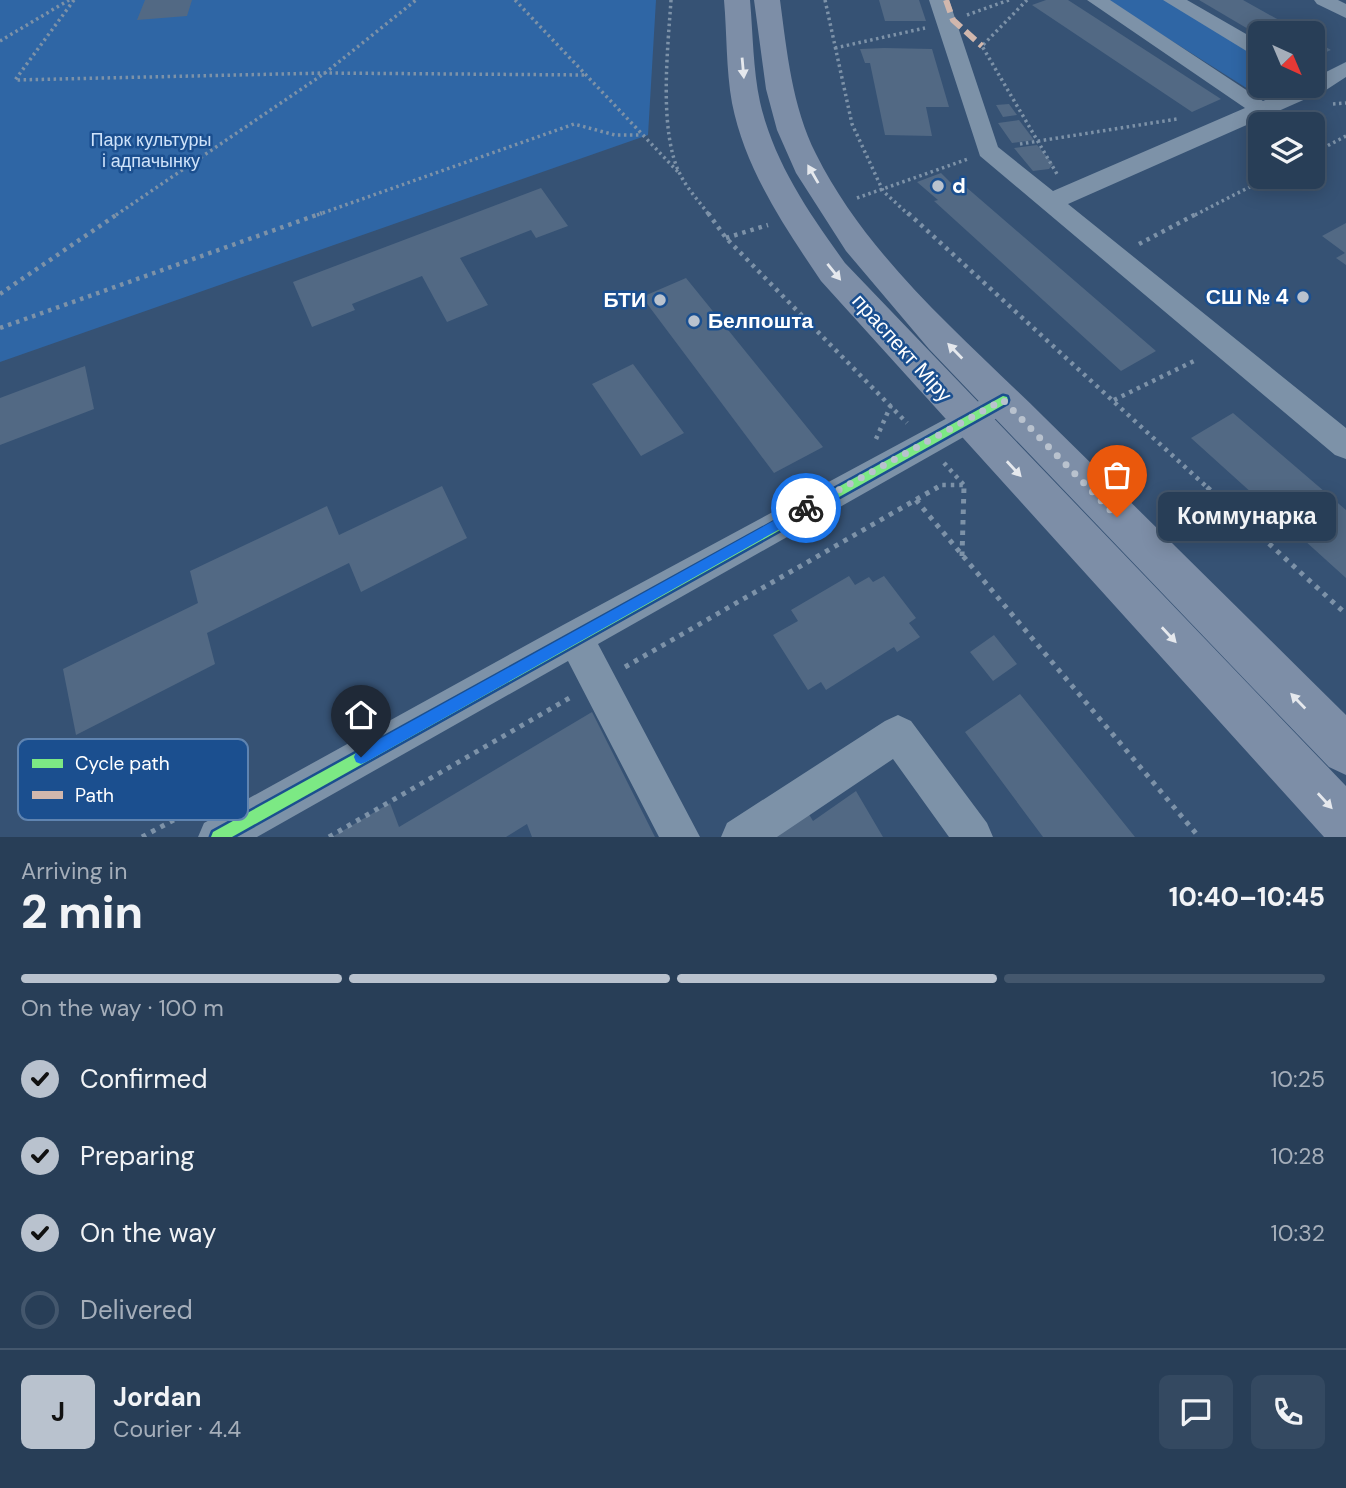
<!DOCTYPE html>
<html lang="en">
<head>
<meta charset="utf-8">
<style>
  :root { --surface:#283e57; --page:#344961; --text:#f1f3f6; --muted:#a5aeba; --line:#44576d; --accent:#b9c2ce }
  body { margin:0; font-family:"DM Sans",sans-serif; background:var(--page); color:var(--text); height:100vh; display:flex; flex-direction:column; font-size:26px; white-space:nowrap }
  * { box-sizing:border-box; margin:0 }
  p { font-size:23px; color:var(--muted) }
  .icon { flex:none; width:38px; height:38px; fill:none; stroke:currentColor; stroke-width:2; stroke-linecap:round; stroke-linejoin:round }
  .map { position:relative; height:837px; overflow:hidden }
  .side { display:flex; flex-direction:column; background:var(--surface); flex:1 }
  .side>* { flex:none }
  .needle { width:46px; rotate:136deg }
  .buttons { position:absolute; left:1248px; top:21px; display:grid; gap:14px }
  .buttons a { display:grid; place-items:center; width:77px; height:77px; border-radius:10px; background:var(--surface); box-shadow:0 4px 18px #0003,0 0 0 2px var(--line); font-size:35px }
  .pin { position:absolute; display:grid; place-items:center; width:60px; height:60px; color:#fff; margin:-72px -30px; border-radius:50% 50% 50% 0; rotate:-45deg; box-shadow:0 0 7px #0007 }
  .pin .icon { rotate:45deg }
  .courier { position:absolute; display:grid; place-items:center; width:70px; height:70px; margin:-35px; border:5px solid #1a73e8; border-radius:50%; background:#fff; color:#222; box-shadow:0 2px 9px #0007 }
  .bubble { position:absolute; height:49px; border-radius:10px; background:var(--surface); box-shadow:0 4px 18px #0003,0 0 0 2px var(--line); font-size:23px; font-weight:800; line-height:49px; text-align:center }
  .summary em { font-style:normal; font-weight:800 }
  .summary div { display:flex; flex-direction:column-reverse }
  .summary { display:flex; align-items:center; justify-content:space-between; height:119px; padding:0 21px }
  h1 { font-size:46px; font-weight:800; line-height:52px }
  .bar { display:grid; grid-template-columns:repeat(4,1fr); gap:10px 7px; align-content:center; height:84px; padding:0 21px }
  .bar i { height:9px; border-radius:5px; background:var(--line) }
  .bar .active { background:var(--accent) }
  .bar p { grid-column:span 4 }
  .line { display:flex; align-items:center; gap:18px; padding:0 21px; border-top:2px solid var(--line) }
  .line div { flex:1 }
  .round { display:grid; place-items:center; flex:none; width:74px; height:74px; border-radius:10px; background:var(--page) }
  ol { padding:0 21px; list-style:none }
  li { display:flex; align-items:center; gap:21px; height:77px }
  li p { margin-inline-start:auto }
  li .icon { padding:7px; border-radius:50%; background:var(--accent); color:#111; stroke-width:4 }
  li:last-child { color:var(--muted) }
  li i { width:38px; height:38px; border:4px solid var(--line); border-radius:50% }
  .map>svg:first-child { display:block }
  .green { fill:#2f66a5 }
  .building { fill:#526984 }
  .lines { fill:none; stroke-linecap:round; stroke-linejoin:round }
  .path-far2 { stroke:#7d92a8; stroke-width:3.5; stroke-dasharray:2.5 3.5; stroke-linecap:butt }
  .path-far1 { stroke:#7d92a8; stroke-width:4.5; stroke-dasharray:3.5 5; stroke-linecap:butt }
  .path { stroke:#7d92a8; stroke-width:5; stroke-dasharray:4.5 6; stroke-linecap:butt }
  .minor { fill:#7d92a8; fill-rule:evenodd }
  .major { fill:#7d8ea7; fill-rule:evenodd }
  .quiet { stroke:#d1b7ad; stroke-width:6; stroke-dasharray:13 6; stroke-linecap:butt }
  .cycleway-casing { stroke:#1b4f8f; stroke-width:5 }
  .cycleway { fill:#7ce984; fill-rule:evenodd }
  .oneway { fill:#e5e8ed }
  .route { fill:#1a73e8 }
  .done { stroke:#b9c2ce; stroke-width:7; stroke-dasharray:0 12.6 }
  .poi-dot { fill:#b9c2ce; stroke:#1b4f8f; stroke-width:2.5 }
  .labels { text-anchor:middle; stroke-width:5; stroke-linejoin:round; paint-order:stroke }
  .far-park-label { font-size:18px; fill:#cfe3fa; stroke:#1b4f8f }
  .poi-label { font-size:21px; font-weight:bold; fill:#fff; stroke:#1b4f8f; text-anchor:start }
  .street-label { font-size:21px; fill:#fff; stroke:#1b4f8f }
  .key { fill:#1b4f8f; stroke:#5f84b1; stroke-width:2 }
  .key-label { font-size:19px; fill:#fff }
</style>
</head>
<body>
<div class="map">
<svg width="1346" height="837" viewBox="0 0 1346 837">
  <rect width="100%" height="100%" fill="#365274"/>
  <!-- green -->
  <path class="green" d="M0,0H656L648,135L0,362Z
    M1107,0H1166L1260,57V86H1274L1256,94Z"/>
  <!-- building -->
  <path class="building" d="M145,0H192L187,16L137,20Z
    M879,0H919L926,21H885Z
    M1046,0H1068L1221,99L1192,112L1032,5Z
    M1199,0H1243L1302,33H1260V36Z
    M1312,39L1331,50L1312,58Z
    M884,48L932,49L949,107H926L932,136L885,135L870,63H865L860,49Z
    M1009,104L1017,115L1003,117L996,105Z
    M1019,120L1034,140L1012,143L998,123Z
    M1037,145L1053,164L1049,169L1033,171L1014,148Z
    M941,173L958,190L966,187L1156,351L1121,371L934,201L938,200L917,182Z
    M541,188L568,226L536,238L531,230L460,258L488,305L447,322L422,276L352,304L355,310L312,327L293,282Z
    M1346,223V265L1336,258L1345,253L1322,236Z
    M686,278L823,447L774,473L642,297Z
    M633,364L684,433L641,456L592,384Z
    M85,366L94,409L0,445V398Z
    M1233,413L1346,510V578L1191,438Z
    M442,486L467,538L361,592L349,563L207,633L215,664L76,735L63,669L198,603L190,571L327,506L339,535Z
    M849,576L855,585L869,577L873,582L884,576L916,618L909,623L920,637L897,652L894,647L826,690L821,682L808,690L773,635L798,621L791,610Z
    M994,635L1017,664L993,681L970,652Z
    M1020,694L1135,837H1043L965,732Z
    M592,712L655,837H532L527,824L506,837H332L390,803L399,827Z
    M856,791L883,837H769L807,811L813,821Z"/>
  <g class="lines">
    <!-- path-far2 -->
    <path class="path-far2" d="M74,0L15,80L325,73L586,75
      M515,0L678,172
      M671,0C668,47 658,134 681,176C688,190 700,202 709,215
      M825,0L852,124L883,191L909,215
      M1027,0L982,46L1057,174
      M967,15L1009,0
      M0,41L69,0
      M835,48L925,28
      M1333,104L1346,103
      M1020,144L1177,119
      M1312,154L1346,136
      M857,198L968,159
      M116,215L325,73L416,0
      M317,215L574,124L615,135H642
      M1195,215L1269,177"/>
    <!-- path-far1 -->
    <path class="path-far1" d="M708,213L726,238L907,423
      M908,213L1209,489
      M726,238L768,225
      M1139,244L1198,213
      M0,294L119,213
      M0,328L322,213
      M1114,400L1198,359
      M876,439L891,405
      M944,463L964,485V489
      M935,489L941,485H964"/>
    <!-- path -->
    <path class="path" d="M1207,487L1346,614
      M916,500L1199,837
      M962,556L964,487
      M625,667L938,487
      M142,837L198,807
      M329,837L571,697"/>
    <!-- minor -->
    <path class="minor" d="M929,0H949L998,147L1053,191L1245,108L1087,0H1110L1263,101L1298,86H1312V79L1346,62V77L1326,90L1068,204L1346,428V459L1335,455L980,156Z
      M1163,0H1187L1260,42V57L1253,55Z
      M1314,0H1338L1346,4V18L1317,4Z
      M1003,388L1013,391L1018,400L1013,409L598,644L700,837H659L568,661L257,837H198L204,823L563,625Z
      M898,715L911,721L987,823L993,837H949L893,759L777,837H721L727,823L885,721Z"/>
    <!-- major -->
    <path class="major" d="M724,0H750C753,34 753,69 760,102C774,163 809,213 845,263L1346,786V837H1324L821,281C784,226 745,169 732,103C726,69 727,34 724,0Z
      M754,0H780C787,52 792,106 816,154C868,258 963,337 1044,417C1145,516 1246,616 1346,715V775L1329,767L1251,686L929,349L846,251L796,173L777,130L766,89Z"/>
    <!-- quiet -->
    <path class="quiet" d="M946,0L953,20L982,46"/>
    <!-- cycleway casing -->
    <g class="cycleway-casing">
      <path id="cycleway" d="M1003,396L1007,397L1008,400L1007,403L232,837H211L213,832Z"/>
    </g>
    <!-- cycleway -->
    <use href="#cycleway" class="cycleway"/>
  </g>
  <!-- one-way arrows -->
  <defs><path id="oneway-solid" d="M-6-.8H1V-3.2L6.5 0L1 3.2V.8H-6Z" transform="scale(1.75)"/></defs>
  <g class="oneway">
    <use href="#oneway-solid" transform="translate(743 68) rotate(85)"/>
    <use href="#oneway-solid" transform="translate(813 174) rotate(-120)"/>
    <use href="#oneway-solid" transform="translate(834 272) rotate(51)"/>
    <use href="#oneway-solid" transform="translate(955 351) rotate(-134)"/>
    <use href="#oneway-solid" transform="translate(1014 469) rotate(47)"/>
    <use href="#oneway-solid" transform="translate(1169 635) rotate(47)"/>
    <use href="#oneway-solid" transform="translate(1298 701) rotate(-134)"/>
    <use href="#oneway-solid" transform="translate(1325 801) rotate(47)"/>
  </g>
  <!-- route -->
  <path class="route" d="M806,503L812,508L810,512L366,762L361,764L356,762L354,757L356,752Z"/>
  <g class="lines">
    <!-- done -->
    <path class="done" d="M806,508L1003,400L1117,517"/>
  </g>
  <!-- markers -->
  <g class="poi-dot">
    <circle cx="938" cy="186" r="7"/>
    <circle cx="1303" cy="297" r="7"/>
    <circle cx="660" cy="300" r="7"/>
    <circle cx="694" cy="321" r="7"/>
  </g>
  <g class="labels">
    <!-- far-park labels -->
    <g class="far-park-label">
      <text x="151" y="146">Парк культуры<tspan x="151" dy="21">і адпачынку</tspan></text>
    </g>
    <!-- poi labels -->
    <g class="poi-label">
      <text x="952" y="193">d</text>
      <text x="1289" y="304" text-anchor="end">СШ № 4</text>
      <text x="646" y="307" text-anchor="end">БТИ</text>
      <text x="708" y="328">Белпошта</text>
    </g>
    <!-- street labels -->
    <g class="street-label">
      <text transform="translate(902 348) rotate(48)" y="7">праспект Міру</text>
    </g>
  </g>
  <!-- legend -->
  <rect x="18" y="739" width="230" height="81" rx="10" class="key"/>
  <rect x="32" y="759" width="31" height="9" fill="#7ce984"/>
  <rect x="32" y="791" width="31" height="8" fill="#d1b7ad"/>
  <g class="key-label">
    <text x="75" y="770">Cycle path</text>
    <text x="75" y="802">Path</text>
  </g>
</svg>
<div class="buttons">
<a><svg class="needle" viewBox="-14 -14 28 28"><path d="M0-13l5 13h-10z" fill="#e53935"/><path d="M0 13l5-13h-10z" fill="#a5aeba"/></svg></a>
<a><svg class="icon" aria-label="layers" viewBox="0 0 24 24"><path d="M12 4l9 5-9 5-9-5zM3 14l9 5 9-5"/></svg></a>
</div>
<div class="pin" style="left:1117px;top:517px;background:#ea580c"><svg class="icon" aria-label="bag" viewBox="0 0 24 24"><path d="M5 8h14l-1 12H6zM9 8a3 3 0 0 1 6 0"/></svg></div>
<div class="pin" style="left:361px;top:757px;background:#1f2937"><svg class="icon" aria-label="home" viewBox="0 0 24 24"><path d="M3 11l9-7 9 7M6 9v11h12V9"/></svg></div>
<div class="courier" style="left:806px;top:508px"><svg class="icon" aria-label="bike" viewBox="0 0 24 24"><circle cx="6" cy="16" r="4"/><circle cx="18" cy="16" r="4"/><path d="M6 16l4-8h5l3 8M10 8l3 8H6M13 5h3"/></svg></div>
<div class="bubble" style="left:1158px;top:492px;width:178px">Коммунарка</div>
</div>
<section class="side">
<div class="summary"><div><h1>2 min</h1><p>Arriving in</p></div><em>10:40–10:45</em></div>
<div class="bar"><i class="active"></i><i class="active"></i><i class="active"></i><i></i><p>On the way · 100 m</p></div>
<ol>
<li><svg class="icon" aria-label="check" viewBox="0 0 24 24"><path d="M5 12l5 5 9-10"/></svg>Confirmed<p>10:25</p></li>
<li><svg class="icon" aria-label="check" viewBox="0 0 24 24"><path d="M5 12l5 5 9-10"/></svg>Preparing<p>10:28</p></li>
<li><svg class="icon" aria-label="check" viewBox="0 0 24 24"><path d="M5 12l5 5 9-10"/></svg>On the way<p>10:32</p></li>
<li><i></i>Delivered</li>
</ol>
<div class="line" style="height:126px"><b class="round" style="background:var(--accent);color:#111">J</b><div><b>Jordan</b><p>Courier · 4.4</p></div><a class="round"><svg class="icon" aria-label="chat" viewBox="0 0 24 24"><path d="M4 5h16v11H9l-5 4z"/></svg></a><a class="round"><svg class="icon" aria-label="phone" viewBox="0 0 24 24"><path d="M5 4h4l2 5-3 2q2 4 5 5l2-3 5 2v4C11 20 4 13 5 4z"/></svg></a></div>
</section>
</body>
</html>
